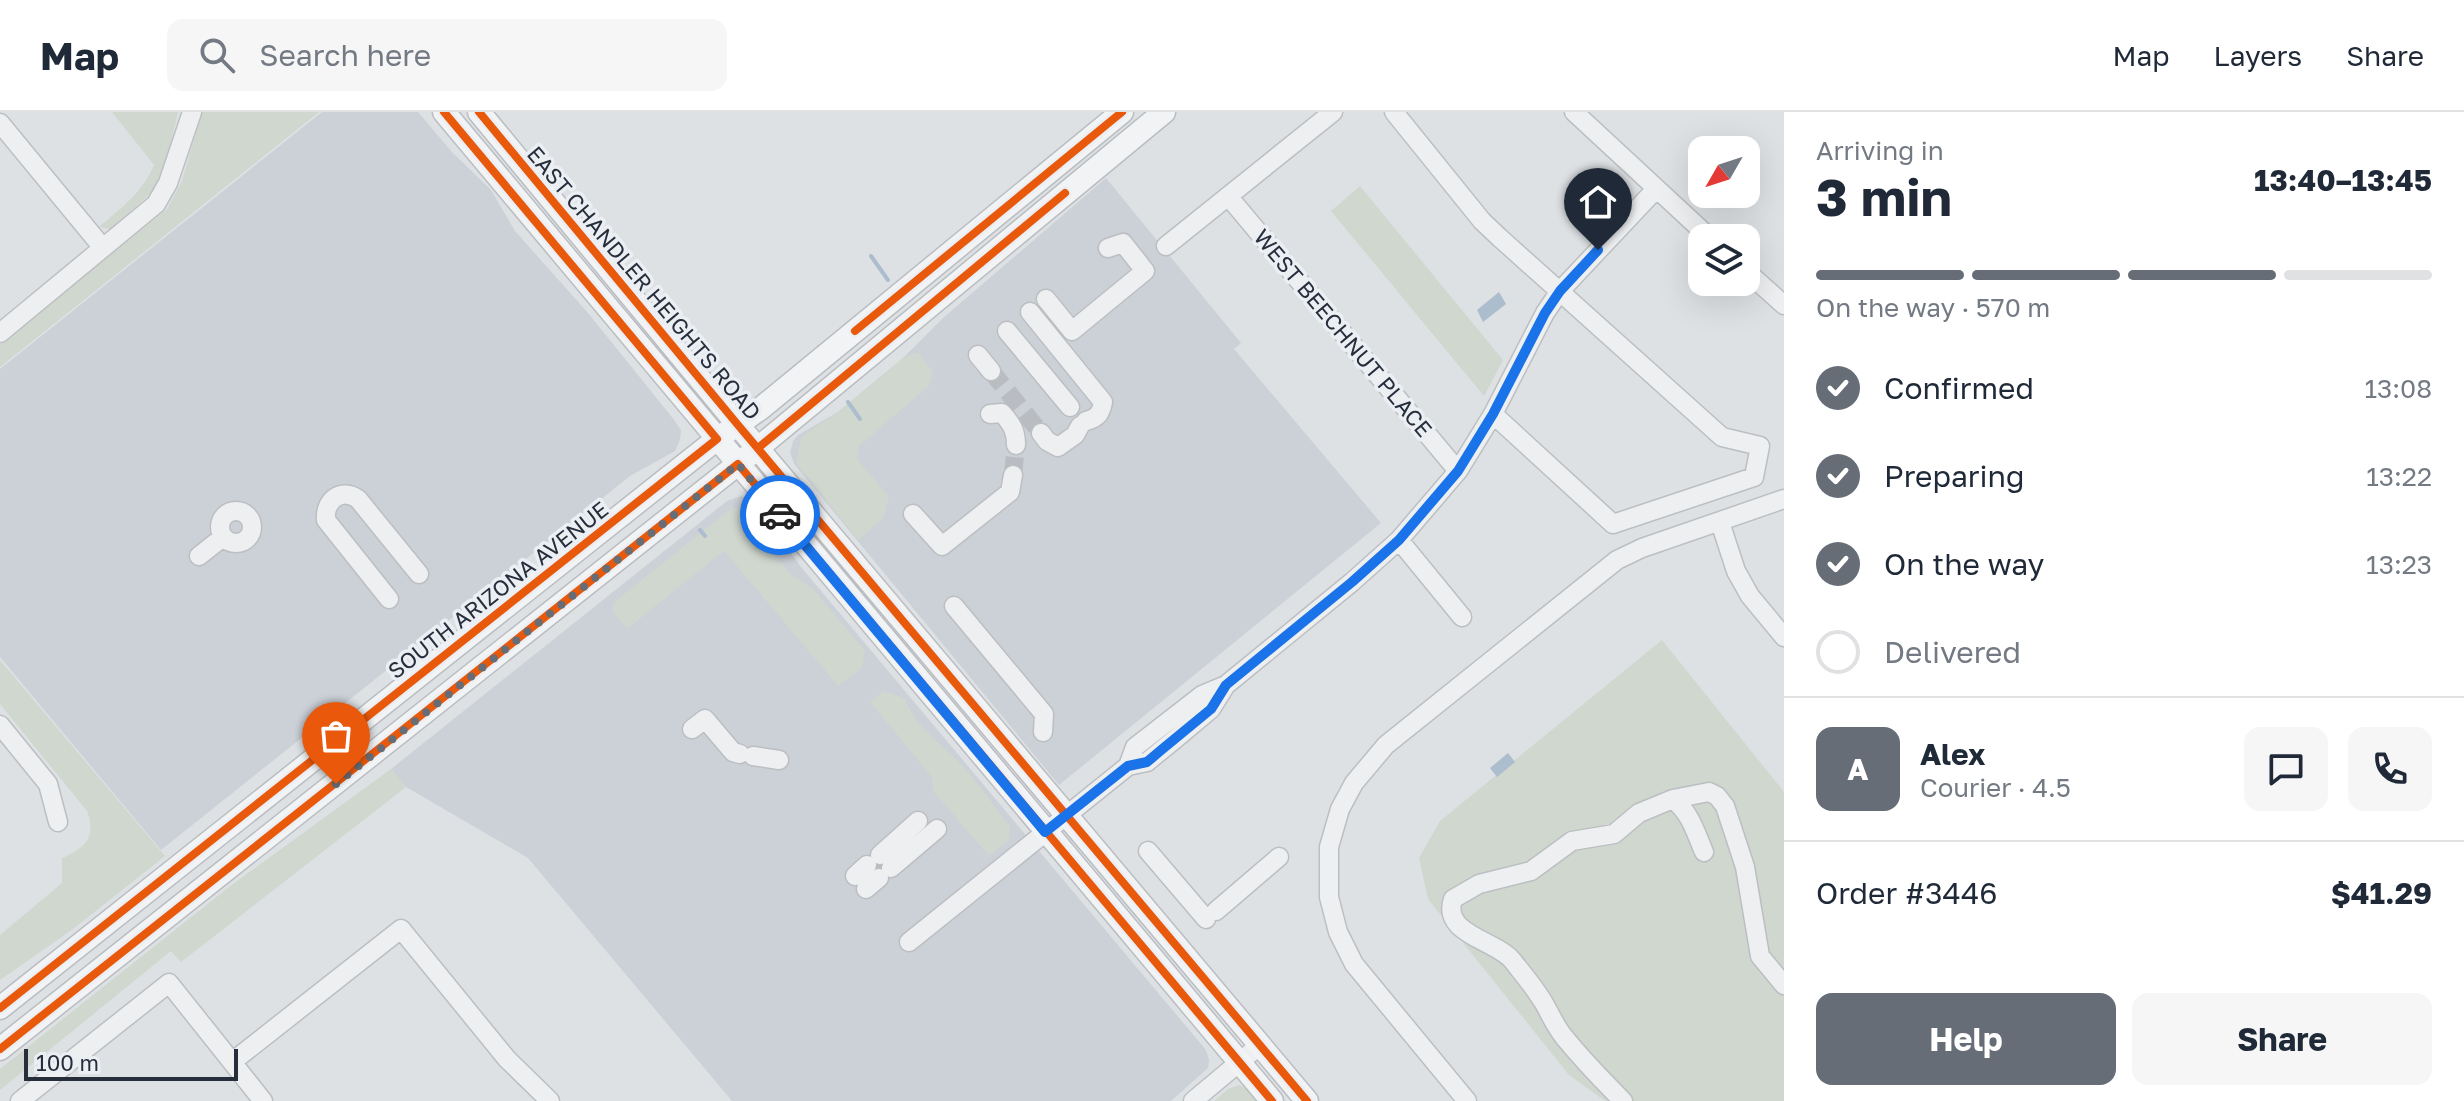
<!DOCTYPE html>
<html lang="en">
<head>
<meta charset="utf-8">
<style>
  :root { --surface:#fff; --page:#f6f6f7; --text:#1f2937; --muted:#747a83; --line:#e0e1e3; --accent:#666d76 }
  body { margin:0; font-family:"Golos Text",sans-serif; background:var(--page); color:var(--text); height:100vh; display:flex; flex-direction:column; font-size:30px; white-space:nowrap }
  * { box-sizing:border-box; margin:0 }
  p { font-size:26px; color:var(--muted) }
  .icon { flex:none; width:44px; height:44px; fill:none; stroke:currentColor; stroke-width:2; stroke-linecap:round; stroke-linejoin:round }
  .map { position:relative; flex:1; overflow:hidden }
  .details { display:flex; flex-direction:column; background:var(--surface); width:680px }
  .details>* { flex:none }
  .needle { width:52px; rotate:231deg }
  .controls { position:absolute; left:1688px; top:24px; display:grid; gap:16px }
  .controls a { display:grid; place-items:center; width:72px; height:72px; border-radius:16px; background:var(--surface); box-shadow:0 8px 32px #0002; font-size:40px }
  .scale { position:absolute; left:24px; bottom:20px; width:214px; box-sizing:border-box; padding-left:8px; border:4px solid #262e3b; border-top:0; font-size:22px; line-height:28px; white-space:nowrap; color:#262e3b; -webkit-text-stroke:6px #ebeef3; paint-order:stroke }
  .pin { position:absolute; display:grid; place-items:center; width:68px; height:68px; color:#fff; margin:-82px -34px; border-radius:50% 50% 50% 0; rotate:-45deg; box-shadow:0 0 8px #0007 }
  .pin .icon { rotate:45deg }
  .courier { position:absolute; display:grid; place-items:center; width:80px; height:80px; margin:-40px; border:6px solid #1a73e8; border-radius:50%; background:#fff; color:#222; box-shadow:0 2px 10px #0007 }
  .summary em { font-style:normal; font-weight:700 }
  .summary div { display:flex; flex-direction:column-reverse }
  .summary { display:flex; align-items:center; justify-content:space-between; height:136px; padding:0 32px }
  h1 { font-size:52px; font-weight:700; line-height:60px }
  .bar { display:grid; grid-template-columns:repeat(4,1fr); gap:12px 8px; align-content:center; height:96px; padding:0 32px }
  .bar i { height:10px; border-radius:6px; background:var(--line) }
  .bar .active { background:var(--accent) }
  .bar p { grid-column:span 4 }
  .line { display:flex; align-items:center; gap:20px; padding:0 32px; border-top:2px solid var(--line) }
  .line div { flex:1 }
  .round { display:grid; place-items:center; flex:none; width:84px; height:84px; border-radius:16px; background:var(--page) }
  ol { padding:0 32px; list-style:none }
  li { display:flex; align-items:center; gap:24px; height:88px }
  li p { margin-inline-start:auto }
  li .icon { padding:8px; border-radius:50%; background:var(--accent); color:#fff; stroke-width:4 }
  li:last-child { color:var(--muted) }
  li i { width:44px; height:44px; border:4px solid var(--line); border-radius:50% }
  .action { display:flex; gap:16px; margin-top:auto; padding:16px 32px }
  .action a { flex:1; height:92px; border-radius:16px; background:var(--accent); color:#fff; font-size:32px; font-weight:700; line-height:92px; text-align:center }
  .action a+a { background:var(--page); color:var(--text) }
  header { display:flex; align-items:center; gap:48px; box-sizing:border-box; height:112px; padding:0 40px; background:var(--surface); border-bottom:2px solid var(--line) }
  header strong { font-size:38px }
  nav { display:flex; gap:44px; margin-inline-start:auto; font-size:28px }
  .search { width:560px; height:72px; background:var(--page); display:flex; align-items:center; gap:20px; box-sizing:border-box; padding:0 28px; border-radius:16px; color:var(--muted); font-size:30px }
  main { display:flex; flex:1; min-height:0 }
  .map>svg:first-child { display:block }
  .built { fill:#ccd0d7 }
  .green { fill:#cfd7cf }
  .water { fill:#acbdce }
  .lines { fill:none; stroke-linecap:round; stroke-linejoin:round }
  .stream { stroke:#acbdce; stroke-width:4 }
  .minor-tunnel { stroke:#b9bdc2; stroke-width:18; stroke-dasharray:18 9; stroke-linecap:butt }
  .minor-casing { stroke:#bcbfc2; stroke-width:21 }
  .major-casing { stroke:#babdc1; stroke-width:25 }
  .minor { stroke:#edeff0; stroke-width:18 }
  .major { stroke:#f2f3f4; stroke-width:22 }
  .cycleway-casing { stroke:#ebeef3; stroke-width:13 }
  .cycleway { stroke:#e8590c; stroke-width:8 }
  .done { stroke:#666d76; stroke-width:8; stroke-dasharray:0 14.4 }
  .route { stroke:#1a73e8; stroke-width:10 }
  .labels { text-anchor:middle; stroke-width:7; stroke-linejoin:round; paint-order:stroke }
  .street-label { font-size:22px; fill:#262e3b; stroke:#ebeef3 }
</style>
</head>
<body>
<header>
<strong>Map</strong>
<div class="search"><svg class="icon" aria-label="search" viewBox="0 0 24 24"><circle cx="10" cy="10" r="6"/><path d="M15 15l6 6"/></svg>Search here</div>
<nav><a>Map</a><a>Layers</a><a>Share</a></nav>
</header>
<main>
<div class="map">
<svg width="1784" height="989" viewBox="0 0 1784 989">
  <rect width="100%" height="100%" fill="#dee1e4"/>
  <!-- built -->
  <path class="built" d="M322,0H418L452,40L491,78L515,119L588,201L671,304L681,318L680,328L675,339L630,364L161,738L0,545V257Z
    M1106,66L1241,231L1234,237L1381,411L1059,673L795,353L790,341L793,329L798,323L838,300L903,246L942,207Z
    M741,384L754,389L801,455L1206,938L1209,948L1208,956L1171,989H732L528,746L406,675L391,657L727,389Z"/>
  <!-- green -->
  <path class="green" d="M112,0H178L164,60L148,84L110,117L99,115C121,96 143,80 154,53Z
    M202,0H319L0,255V233L167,97L182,69Z
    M1360,74L1503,248L1484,284L1331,99Z
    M918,240L933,260L929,274L859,334L857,347L889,384L883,407L858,428L796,351L801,325L838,300L903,246Z
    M745,395L765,418L776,444L791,462L814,478L865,539L862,556L838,574L724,439L627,517L613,500L614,490L732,396Z
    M1662,528L1784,680V989H1605L1569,963L1428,787L1419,746L1440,709Z
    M0,548L165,744L73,817L0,868V823L62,771V746C85,736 97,725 87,699L0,592Z
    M884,579L905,586C914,612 934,626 953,644C974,664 991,691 1010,714L1009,728L989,744L933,679L932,665L870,590Z
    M391,657L406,675L181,850L171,839L0,978V957L229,775Z
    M1239,973L1246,976L1257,989H1214L1228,977Z"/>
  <!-- water -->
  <path class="water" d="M1499,180L1506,192L1483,210L1477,198Z
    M1508,641L1515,650L1497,665L1490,656Z"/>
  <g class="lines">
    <!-- stream -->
    <path class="stream" d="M871,144L888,168
      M848,290L860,307
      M700,418L705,424"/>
    <!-- minor-tunnel -->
    <path class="minor-tunnel" d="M991,259L1041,321
      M1013,363L1016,333
      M873,760L885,749"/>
    <!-- minor casing -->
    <g class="minor-casing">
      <path id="minor" d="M1394,0L1482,109L1500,126L1722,325L1760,334L1754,365L1613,412L1493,302
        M1574,0L1710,126
        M0,11L103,136
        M1228,84L1458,359
        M1166,134L1333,0
        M1746,159L1784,193
        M1046,187L1072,219L1145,159L1123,131L1108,136
        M1030,200L1103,290C1101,301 1098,306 1086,309
        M1007,219L1070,295
        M0,221L156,92L168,71L192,0
        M978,243L991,259
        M990,302L1002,301C1012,312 1016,319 1016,333
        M1041,321L1047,329L1058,335L1075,323L1080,314
        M220 415a16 16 0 1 1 32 0a16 16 0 1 1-32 0Z
        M913,402L942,434L1010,380L1013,363
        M1720,410L1736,459L1750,484L1784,525
        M1399,428L1462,505
        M199,444L223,425
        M389,487L326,408C324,389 341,375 358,387L419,462
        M954,494L1044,602L1043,620
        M0,613L48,672L58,710
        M692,617L705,607L733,640L740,642
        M753,644L779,648
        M1128,654L1135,635L1202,583L1226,573
        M1673,687L1709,680L1717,684L1725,694L1745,755L1760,844L1784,873
        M1148,739L1206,807
        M880,743L918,709
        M891,756L937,717
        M855,764L867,753
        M866,777L879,766
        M1216,799L1279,745
        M909,830L1128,654L1147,650L1174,628L1211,597L1226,573L1352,470L1399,428L1458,359L1493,302L1545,201L1560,179L1656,77
        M232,950L401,817L507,947L550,989
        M20,989L169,871L263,989
        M1193,989L1260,933
        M1467,989L1354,852L1338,820L1329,785V735L1340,697L1354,671L1386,633L1617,448L1642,436L1784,387
        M1623,989C1603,969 1582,947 1564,925C1556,915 1551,904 1545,893C1536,877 1523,862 1512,848C1495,828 1441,822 1453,787L1479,772L1531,759L1572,729L1614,722L1639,701L1673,687C1691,702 1695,719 1704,740"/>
    </g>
    <!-- major casing -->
    <g class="major-casing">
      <path id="major" d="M444,0L1272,989
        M479,0L738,313L1307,989
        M0,896L717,327L760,297L1122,0
        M0,937L758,336L1164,0"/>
    </g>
    <!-- minor -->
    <use href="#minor" class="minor"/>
    <!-- major -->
    <use href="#major" class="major"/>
    <!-- cycleway casing -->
    <g class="cycleway-casing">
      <path id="cycleway" d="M479,0L738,313L1307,989
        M855,219L1122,0
        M758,336L1065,81
        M0,896L717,327L444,0
        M0,937L738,352L1272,989"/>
    </g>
    <!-- cycleway -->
    <use href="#cycleway" class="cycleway"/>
  </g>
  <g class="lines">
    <!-- done -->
    <path class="done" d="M336,672L738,352L780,403"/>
    <!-- route -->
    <path class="route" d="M780,403L1045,720L1128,654L1147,650L1160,639L1211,597L1226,573L1352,470L1399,428L1458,359L1493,302L1545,201L1560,179L1598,138"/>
  </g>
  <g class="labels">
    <!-- street labels -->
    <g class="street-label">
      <text transform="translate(644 171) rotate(50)" y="8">EAST CHANDLER HEIGHTS ROAD</text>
      <text transform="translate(1343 221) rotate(50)" y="8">WEST BEECHNUT PLACE</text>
      <text transform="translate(498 478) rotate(-38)" y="8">SOUTH ARIZONA AVENUE</text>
    </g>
  </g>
</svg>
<div class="controls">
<a><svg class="needle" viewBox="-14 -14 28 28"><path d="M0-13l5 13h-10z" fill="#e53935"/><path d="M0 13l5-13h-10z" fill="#747a83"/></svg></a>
<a><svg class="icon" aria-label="layers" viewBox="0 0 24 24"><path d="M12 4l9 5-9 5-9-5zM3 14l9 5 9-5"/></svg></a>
</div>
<div class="scale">100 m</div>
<div class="pin" style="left:336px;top:672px;background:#ea580c"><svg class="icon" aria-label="bag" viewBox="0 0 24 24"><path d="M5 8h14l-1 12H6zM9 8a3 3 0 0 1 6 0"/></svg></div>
<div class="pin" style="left:1598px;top:138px;background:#1f2937"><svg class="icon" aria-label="home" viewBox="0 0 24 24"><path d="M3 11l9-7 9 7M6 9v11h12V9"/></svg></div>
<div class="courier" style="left:780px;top:403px"><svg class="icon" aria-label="car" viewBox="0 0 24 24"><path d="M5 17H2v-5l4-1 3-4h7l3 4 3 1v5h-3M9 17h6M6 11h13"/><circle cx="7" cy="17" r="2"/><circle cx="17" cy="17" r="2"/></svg></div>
</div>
<section class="details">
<div class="summary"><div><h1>3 min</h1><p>Arriving in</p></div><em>13:40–13:45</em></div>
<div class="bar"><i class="active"></i><i class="active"></i><i class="active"></i><i></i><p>On the way · 570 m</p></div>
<ol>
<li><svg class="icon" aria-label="check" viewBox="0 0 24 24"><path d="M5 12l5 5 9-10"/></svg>Confirmed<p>13:08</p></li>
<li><svg class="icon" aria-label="check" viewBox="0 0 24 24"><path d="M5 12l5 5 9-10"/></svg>Preparing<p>13:22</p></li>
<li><svg class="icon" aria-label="check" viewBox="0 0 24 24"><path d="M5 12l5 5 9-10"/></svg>On the way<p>13:23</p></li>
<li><i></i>Delivered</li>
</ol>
<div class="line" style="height:144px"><b class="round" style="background:var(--accent);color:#fff">A</b><div><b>Alex</b><p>Courier · 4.5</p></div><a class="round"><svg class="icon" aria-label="chat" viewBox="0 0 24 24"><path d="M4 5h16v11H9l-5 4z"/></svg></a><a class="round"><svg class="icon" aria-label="phone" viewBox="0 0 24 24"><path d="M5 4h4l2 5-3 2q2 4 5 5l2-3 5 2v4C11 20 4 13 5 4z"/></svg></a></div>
<div class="line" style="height:104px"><div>Order #3446</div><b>$41.29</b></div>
<div class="action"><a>Help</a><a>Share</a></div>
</section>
</main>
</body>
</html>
